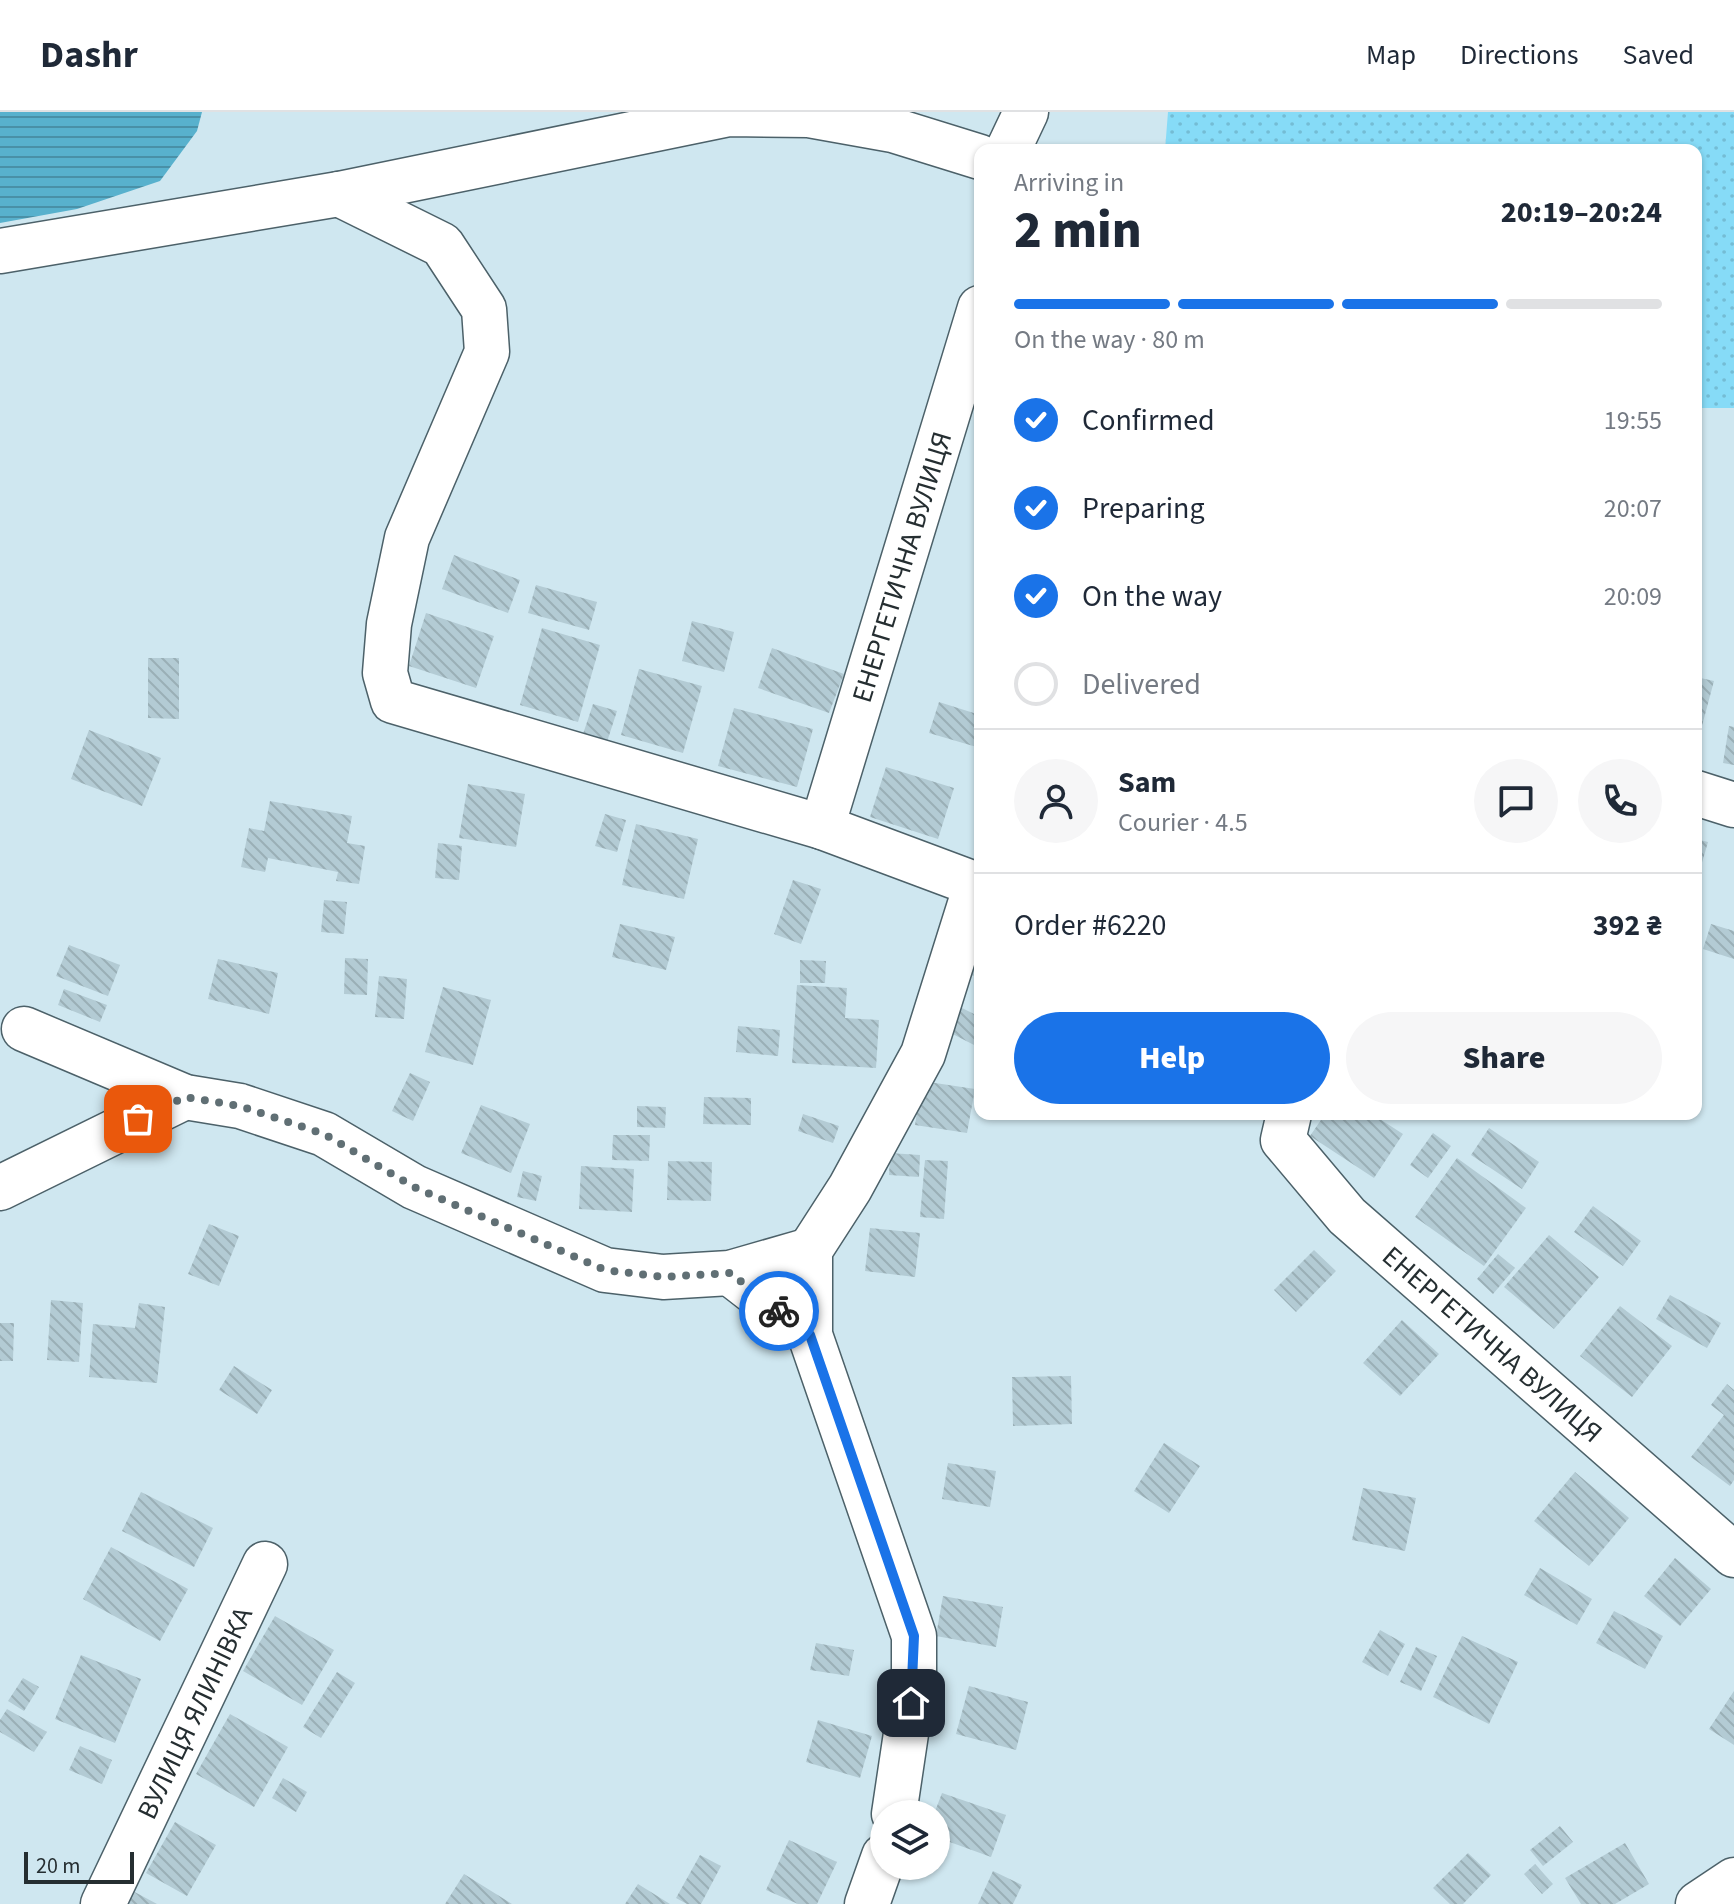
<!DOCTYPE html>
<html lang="en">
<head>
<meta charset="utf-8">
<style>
  :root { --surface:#fff; --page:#f6f6f7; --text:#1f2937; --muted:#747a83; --line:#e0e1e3; --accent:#1a73e8 }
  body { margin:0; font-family:"Source Sans 3",sans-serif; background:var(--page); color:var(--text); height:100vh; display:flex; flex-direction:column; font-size:30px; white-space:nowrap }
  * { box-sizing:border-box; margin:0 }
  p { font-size:26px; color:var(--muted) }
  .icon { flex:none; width:44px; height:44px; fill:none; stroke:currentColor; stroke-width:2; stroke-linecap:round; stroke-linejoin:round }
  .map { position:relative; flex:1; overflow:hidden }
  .details { position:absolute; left:974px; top:32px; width:728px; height:976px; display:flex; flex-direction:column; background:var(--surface); border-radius:16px; box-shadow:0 2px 6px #0004 }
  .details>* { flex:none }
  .fabs { position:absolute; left:870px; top:1688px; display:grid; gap:16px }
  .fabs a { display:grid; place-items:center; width:80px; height:80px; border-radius:50%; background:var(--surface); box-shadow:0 2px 6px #0004; font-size:40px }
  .scale { position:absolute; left:24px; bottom:20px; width:110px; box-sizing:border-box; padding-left:8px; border:4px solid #252e31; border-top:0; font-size:22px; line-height:28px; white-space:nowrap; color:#252e31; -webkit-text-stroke:6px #cfe7f0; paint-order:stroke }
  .pin { position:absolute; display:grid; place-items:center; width:68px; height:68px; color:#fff; margin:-34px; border-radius:16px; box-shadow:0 4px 12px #0006 }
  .courier { position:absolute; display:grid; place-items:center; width:80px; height:80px; margin:-40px; border:6px solid #1a73e8; border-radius:50%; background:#fff; color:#222; box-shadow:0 2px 10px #0007 }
  .overview em { font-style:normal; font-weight:800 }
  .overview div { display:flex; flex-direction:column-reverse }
  .overview { display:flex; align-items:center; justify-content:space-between; height:136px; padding:0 40px }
  h1 { font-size:52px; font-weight:800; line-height:60px }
  .bar { display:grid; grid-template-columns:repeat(4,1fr); gap:12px 8px; align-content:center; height:96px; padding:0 40px }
  .bar i { height:10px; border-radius:6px; background:var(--line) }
  .bar .current { background:var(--accent) }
  .bar p { grid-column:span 4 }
  .line { display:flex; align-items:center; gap:20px; padding:0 40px; border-top:2px solid var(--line) }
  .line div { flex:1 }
  .round { display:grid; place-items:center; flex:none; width:84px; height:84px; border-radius:42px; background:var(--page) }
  ol { padding:0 40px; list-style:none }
  li { display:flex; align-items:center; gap:24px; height:88px }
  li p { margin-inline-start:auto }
  li .icon { padding:8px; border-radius:50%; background:var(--accent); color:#fff; stroke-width:4 }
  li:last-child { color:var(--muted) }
  li i { width:44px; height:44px; border:4px solid var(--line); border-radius:50% }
  .button { display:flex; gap:16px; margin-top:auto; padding:16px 40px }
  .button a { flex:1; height:92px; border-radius:48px; background:var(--accent); color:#fff; font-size:32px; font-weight:800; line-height:92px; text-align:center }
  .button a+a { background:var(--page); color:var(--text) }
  header { display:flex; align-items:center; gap:48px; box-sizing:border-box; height:112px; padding:0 40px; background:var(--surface); border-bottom:2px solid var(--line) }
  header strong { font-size:38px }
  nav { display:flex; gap:44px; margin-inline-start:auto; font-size:28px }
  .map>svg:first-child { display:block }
  .grass { fill:url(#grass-dots) }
  .water { fill:url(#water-rules) }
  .building { fill:url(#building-back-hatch) }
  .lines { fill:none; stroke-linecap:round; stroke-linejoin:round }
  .minor-casing { stroke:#4c6169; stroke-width:47 }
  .minor { stroke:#fff; stroke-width:44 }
  .done { stroke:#606f74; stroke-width:8; stroke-dasharray:0 14.4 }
  .route { stroke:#1a73e8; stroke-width:10 }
  .labels { text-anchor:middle; stroke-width:7; stroke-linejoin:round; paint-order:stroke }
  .street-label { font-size:28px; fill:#252e31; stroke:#cfe7f0 }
</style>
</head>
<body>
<header>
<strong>Dashr</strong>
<nav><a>Map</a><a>Directions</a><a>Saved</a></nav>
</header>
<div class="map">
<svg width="1734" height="1792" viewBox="0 0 1734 1792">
  <defs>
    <pattern id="grass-dots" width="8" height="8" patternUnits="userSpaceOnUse" patternTransform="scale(2)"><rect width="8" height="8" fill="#86dbf7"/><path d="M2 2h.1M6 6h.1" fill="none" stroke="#74bcd4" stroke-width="1.8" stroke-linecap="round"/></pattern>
    <pattern id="water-rules" width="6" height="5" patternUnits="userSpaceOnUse" patternTransform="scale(2)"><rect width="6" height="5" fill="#58b1cd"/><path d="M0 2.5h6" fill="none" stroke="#4990a7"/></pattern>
    <pattern id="building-back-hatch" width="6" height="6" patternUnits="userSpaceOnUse" patternTransform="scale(2)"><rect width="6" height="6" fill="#b3cbd4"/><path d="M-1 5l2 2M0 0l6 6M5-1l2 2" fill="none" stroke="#9aafb6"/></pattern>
  </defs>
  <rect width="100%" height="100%" fill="#cfe7f0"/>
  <!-- grass -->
  <path class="grass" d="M1168,0H1734V296H1696V38H1165Z"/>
  <!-- water -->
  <path class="water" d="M0,0H202L197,19L160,69L77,97L0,111Z"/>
  <!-- building -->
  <path class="building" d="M454,443L520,468L508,501L442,477Z
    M536,473L597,490L589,518L528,501Z
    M426,501L494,524L476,576L409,554Z
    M692,509L734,520L724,560L682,549Z
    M542,516L600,533L578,610L520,593Z
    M772,536L844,562L829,601L758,576Z
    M148,546H179V607L148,606Z
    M639,557L702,574L683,641L621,623Z
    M1696,565L1714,569L1699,625H1696Z
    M939,590L980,603V636L929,621Z
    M593,592L617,599L606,633L582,625Z
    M734,596L813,617L797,675L718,654Z
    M1729,614L1734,615V653L1723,651Z
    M89,618L161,646L142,694L71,667Z
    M886,655L954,676L938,727L870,705Z
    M468,672L525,682L516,735L459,726Z
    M270,689L352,704L347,731L365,734L359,772L336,769L338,760L268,746L265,760L241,755L249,716L264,719Z
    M605,702L626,708L617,740L595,734Z
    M636,712L698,727L684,787L622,773Z
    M1696,727L1708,730L1697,768H1696Z
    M438,731L462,734L459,768L435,766Z
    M793,768L821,777L801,832L774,822Z
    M324,788L347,790L344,822L321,820Z
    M620,812L675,825L666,858L612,845Z
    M1711,812L1734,819V847L1703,837Z
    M980,823V866L966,861Z
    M69,833L120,853L108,884L56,864Z
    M345,846L368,847L367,883L344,882Z
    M218,847L278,861L269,902L208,887Z
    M800,848L826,849L825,871H800Z
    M379,864L407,867L404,907L375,905Z
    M797,873L847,876L845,906L879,908L876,956L792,951Z
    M443,875L491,888L473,953L425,940Z
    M64,877L107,893L100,910L58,893Z
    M954,892L980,905V925L976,934L941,916Z
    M738,914L780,918L778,944L736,940Z
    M410,961L430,970L413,1009L392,999Z
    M922,969L975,977L967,1021L915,1013Z
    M704,985L751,986V1013L703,1012Z
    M481,993L530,1012L511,1061L461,1041Z
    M637,994L666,995L665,1016L637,1015Z
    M803,1002L839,1014L833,1031L798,1019Z
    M1325,1002H1372L1403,1022L1374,1066L1310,1024Z
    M1489,1016L1539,1050L1522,1077L1471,1043Z
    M1433,1021L1451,1034L1428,1066L1410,1053Z
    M613,1023H650L649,1049L612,1048Z
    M890,1041L920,1043L919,1065L889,1063Z
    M1457,1046L1526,1096L1484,1154L1415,1105Z
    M925,1048L948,1049L944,1107L920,1105Z
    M668,1049L712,1050L711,1089L667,1088Z
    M581,1054L634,1057L632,1100L579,1097Z
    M523,1059L542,1064L536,1089L517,1085Z
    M1593,1094L1641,1129L1623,1154L1574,1120Z
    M209,1112L239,1124L219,1174L188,1162Z
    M870,1116L920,1121L915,1165L865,1159Z
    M1549,1123L1599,1165L1554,1217L1504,1175Z
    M1314,1138L1336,1159L1296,1200L1274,1178Z
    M1498,1142L1515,1156L1493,1182L1477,1167Z
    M1670,1183L1721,1211L1707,1236L1656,1207Z
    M51,1188L83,1191L79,1250L47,1248Z
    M139,1191L165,1195L157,1271L89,1265L93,1212L135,1216Z
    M1620,1194L1672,1234L1632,1285L1580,1244Z
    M1402,1208L1439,1242L1400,1284L1363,1251Z
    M0,1211H14L13,1249H0Z
    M234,1254L272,1278L257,1302L219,1278Z
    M1071,1264L1072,1312L1013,1314L1012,1265Z
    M1727,1272L1734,1278V1368L1730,1374L1691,1345L1724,1303L1711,1293Z
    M1164,1331L1200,1354L1169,1401L1134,1379Z
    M948,1351L996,1359L990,1395L942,1387Z
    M1575,1360L1629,1406L1589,1454L1534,1409Z
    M1363,1376L1416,1386L1405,1439L1352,1428Z
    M141,1380L213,1416L194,1455L122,1419Z
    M111,1435L188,1477L160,1529L83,1487Z
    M1675,1446L1711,1477L1680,1514L1644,1484Z
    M1540,1456L1592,1487L1577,1513L1524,1483Z
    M943,1484L1003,1495L996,1535L936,1524Z
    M1614,1499L1663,1524L1645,1557L1596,1531Z
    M275,1504L334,1538L302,1593L243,1559Z
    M1380,1518L1405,1532L1388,1564L1362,1550Z
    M1462,1524L1518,1550L1489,1612L1433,1585Z
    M816,1531L854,1538L849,1564L810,1558Z
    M1416,1535L1437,1544L1421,1579L1400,1570Z
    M81,1543L141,1567L115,1631L55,1607Z
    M337,1560L355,1571L321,1626L303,1615Z
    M23,1566L39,1575L24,1599L8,1589Z
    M969,1574L1028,1590L1016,1638L956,1622Z
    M1734,1579V1633L1709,1617Z
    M7,1597L47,1620L34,1640L0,1620V1608Z
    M230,1602L288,1635L254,1695L196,1662Z
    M818,1608L872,1624L860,1666L806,1650Z
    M80,1634L112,1648L102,1672L69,1658Z
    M283,1666L307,1680L296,1700L272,1686Z
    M942,1681L1006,1703L991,1745L936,1725L934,1702Z
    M175,1710L216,1733L187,1784L146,1761Z
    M1560,1714L1573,1730L1543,1754L1530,1738Z
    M789,1728L837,1750L817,1792H798L766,1778Z
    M1625,1731L1649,1772L1615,1792H1581L1565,1766Z
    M1468,1741L1491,1763L1463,1792H1450L1433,1776Z
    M700,1743L721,1754L701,1792H687L676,1786Z
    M1535,1752L1553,1772L1542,1782L1524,1762Z
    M993,1759L1022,1773L1013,1792H978Z
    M464,1762L512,1792H445Z
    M638,1772L670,1792H625Z
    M131,1778L157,1792H124Z"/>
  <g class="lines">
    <!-- minor casing -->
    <g class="minor-casing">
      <g id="minor">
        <path d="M1008,38L1026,0"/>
        <path d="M339,82L442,133L484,197L487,240L407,426L389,512L385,561L393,589L822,715L980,774"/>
        <path d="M0,139L339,82L729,2L809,3L893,18L980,45"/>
        <path d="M1696,681L1734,693"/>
        <path id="s1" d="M822,715L980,196"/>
        <path d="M24,917L185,985L240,994L324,1022L414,1075L605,1158L663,1165L730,1161L810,1138"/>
        <path id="s2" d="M1289,1002L1283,1028L1347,1104L1734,1443"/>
        <path d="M0,1076L185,985"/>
        <path d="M730,1161L810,1223"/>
        <path d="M894,1702L914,1568V1524L810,1223V1138L850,1076L923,942L976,773"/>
        <path id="s3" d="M103,1792L265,1452"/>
        <path d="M867,1792L884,1744"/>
        <path d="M1698,1792L1734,1768"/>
      </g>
    </g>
    <!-- minor -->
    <use href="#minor" class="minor"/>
  </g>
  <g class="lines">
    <!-- done -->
    <path class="done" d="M138,1007L185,985L240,994L324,1022L414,1075L605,1158L663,1165L730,1161L779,1199"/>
    <!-- route -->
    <path class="route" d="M779,1199L810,1223L914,1524L911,1591"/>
  </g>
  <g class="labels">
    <!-- street labels -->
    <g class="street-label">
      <text dy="10" stroke="none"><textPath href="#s1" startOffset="272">ЕНЕРГЕТИЧНА ВУЛИЦЯ</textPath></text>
      <text dy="10" stroke="none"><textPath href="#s2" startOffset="320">ЕНЕРГЕТИЧНА ВУЛИЦЯ</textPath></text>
      <text dy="10" stroke="none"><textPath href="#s3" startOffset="212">ВУЛИЦЯ ЯЛИНІВКА</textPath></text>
    </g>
  </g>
</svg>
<div class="fabs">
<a><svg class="icon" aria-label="layers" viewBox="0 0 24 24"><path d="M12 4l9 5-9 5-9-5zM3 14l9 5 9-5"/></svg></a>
</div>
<div class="scale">20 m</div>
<div class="pin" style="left:138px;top:1007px;background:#ea580c"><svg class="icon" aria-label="bag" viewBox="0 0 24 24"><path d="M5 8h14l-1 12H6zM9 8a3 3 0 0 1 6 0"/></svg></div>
<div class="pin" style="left:911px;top:1591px;background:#1f2937"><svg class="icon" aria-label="home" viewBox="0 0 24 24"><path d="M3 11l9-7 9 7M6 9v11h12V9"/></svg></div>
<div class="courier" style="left:779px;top:1199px"><svg class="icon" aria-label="bike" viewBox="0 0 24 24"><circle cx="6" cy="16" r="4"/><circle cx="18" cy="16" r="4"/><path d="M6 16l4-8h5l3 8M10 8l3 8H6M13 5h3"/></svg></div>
<section class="details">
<div class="overview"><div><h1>2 min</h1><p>Arriving in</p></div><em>20:19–20:24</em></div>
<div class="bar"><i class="current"></i><i class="current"></i><i class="current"></i><i></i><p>On the way · 80 m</p></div>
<ol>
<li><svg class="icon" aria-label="check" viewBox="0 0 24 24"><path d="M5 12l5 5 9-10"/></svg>Confirmed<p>19:55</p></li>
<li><svg class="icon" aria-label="check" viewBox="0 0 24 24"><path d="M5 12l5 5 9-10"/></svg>Preparing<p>20:07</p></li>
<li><svg class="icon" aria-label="check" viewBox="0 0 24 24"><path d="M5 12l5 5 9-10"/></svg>On the way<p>20:09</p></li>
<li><i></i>Delivered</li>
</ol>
<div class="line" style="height:144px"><a class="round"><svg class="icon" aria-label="person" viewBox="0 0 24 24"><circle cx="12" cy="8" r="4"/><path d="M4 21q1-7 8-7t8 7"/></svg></a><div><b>Sam</b><p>Courier · 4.5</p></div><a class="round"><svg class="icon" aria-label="chat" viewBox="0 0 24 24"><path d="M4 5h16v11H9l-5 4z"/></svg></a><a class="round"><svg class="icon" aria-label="phone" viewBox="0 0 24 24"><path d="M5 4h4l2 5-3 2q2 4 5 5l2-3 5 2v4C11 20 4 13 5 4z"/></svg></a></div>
<div class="line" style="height:104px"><div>Order #6220</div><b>392 ₴</b></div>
<div class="button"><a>Help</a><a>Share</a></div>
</section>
</div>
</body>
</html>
